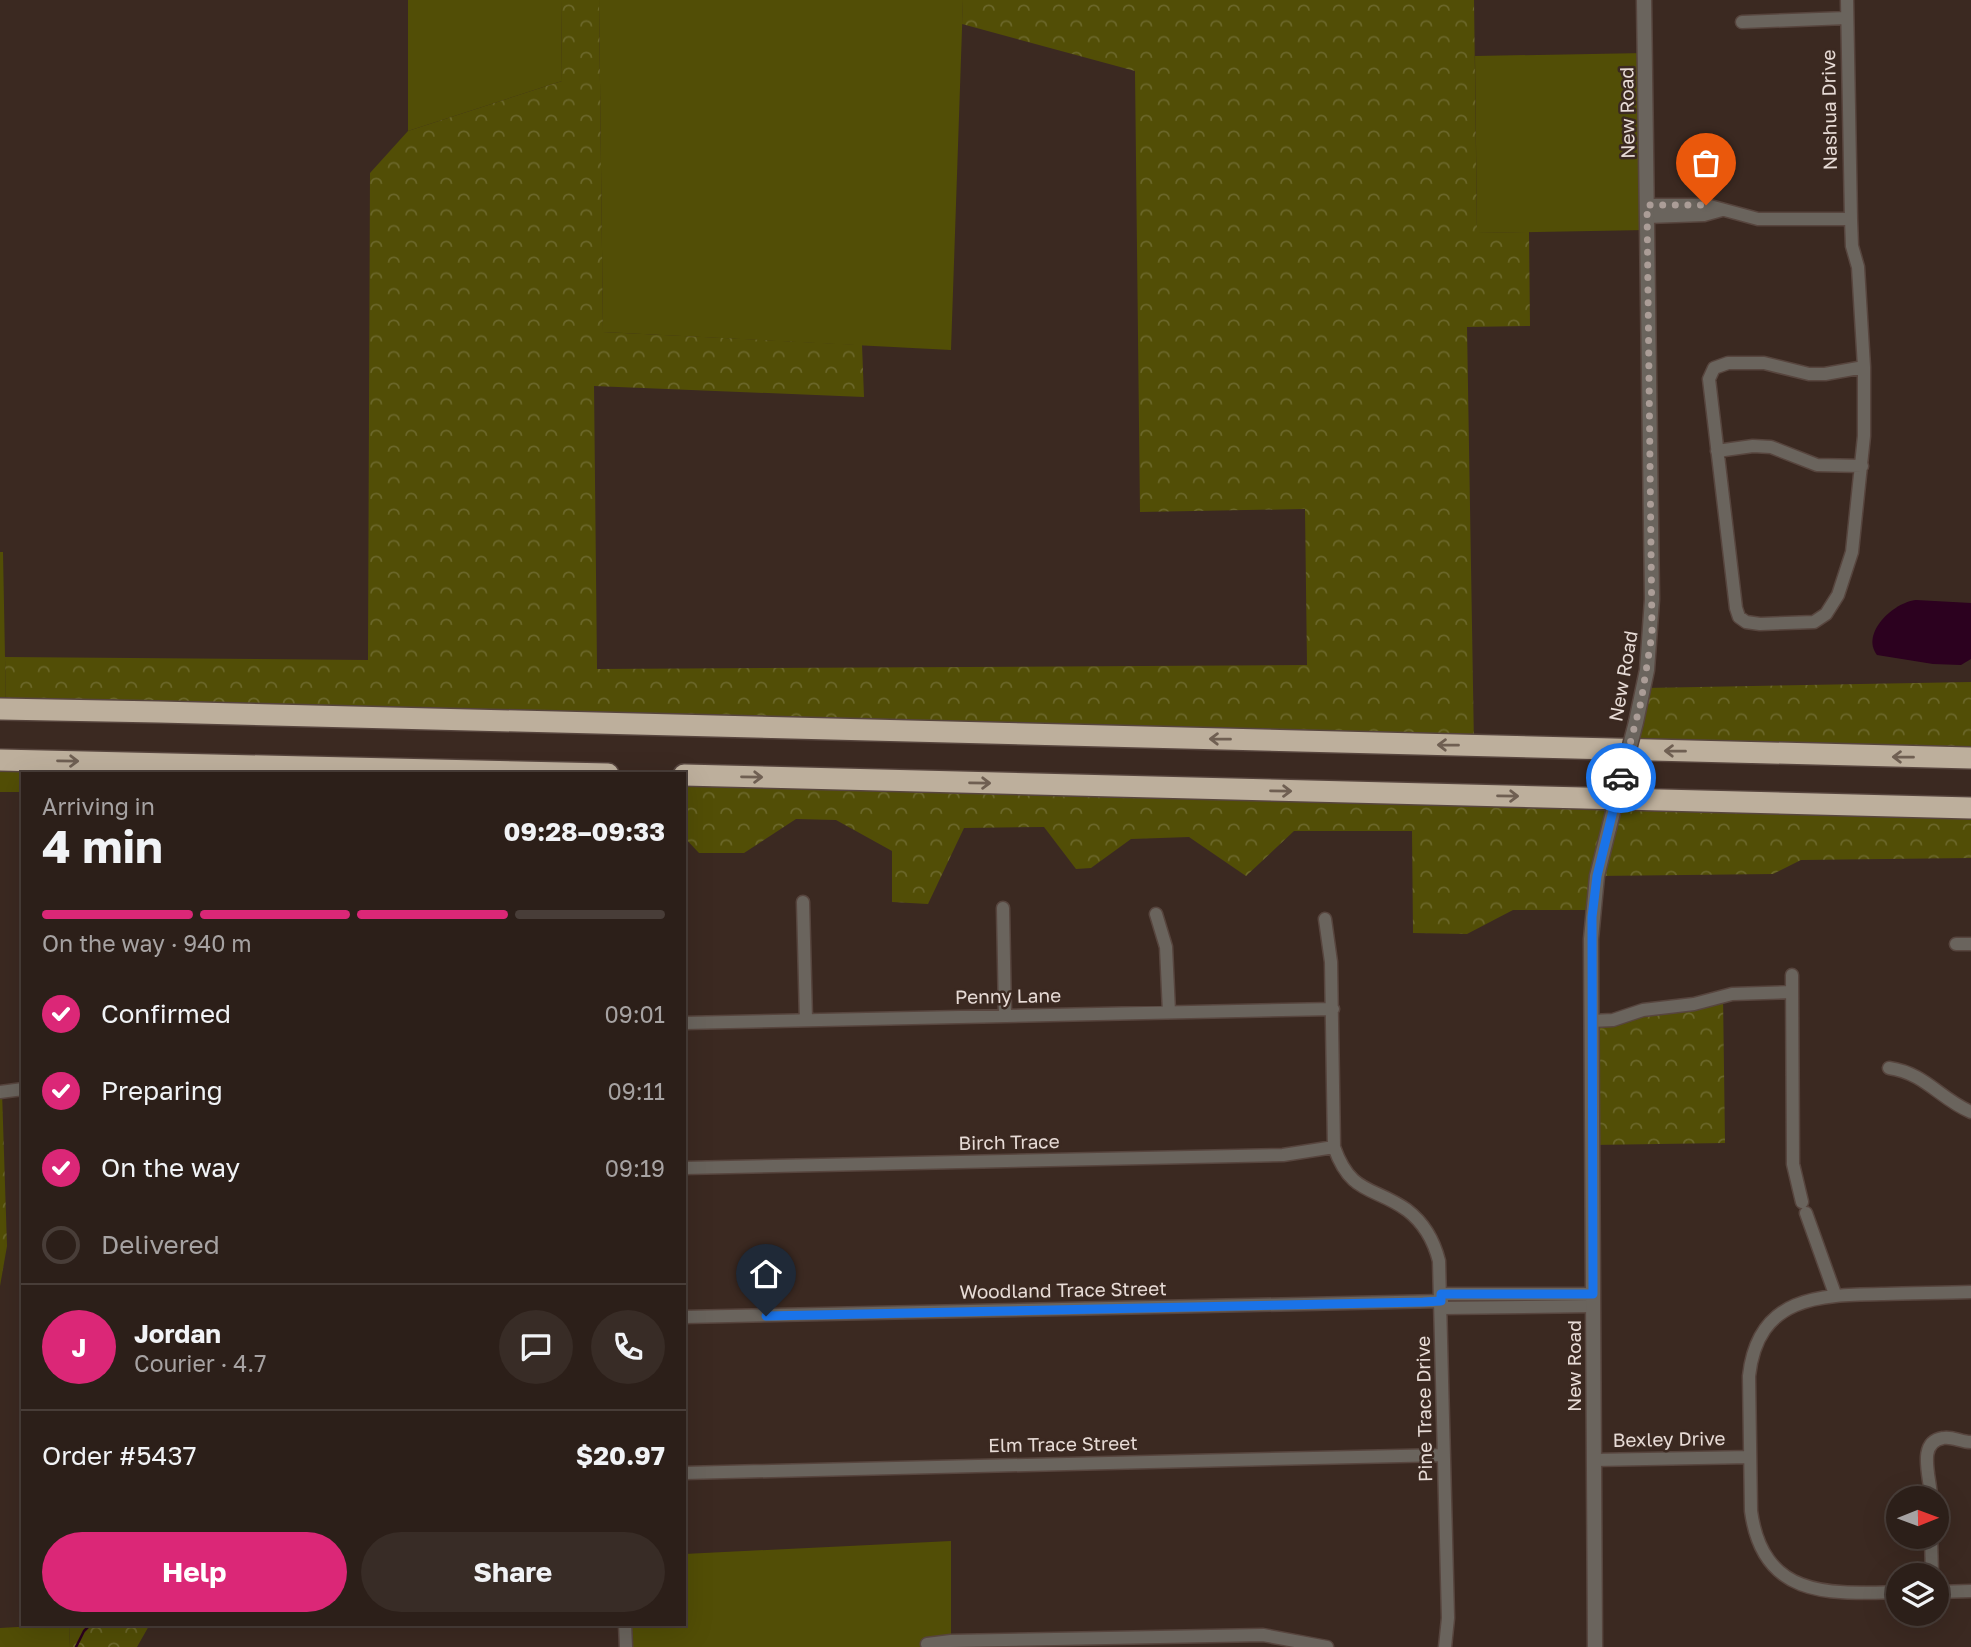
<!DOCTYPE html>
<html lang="en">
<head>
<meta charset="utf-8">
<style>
  :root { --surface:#2c1f19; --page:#382c26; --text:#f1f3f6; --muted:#a6a2a2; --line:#483d38; --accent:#db2777 }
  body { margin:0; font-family:"Golos Text",sans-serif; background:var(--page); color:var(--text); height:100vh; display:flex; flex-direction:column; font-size:26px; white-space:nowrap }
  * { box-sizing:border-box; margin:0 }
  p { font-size:23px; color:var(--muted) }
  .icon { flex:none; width:38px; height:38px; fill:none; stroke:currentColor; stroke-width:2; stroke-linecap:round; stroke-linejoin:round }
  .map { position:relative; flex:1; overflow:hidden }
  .side { position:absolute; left:21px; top:772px; width:665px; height:854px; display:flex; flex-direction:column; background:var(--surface); border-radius:0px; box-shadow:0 7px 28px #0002,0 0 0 2px var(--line) }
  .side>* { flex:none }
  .needle { width:46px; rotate:89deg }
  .buttons { position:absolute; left:1886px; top:1486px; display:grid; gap:14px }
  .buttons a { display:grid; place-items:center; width:63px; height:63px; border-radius:50%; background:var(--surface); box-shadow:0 7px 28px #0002,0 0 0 2px var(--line); font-size:35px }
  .pin { position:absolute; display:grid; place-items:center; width:60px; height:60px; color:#fff; margin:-72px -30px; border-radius:50% 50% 50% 0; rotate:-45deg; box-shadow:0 0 7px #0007 }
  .pin .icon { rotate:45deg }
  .courier { position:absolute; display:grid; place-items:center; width:70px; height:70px; margin:-35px; border:5px solid #1a73e8; border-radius:50%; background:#fff; color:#222; box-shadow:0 2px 9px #0007 }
  .summary em { font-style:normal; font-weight:700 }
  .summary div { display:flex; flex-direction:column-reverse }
  .summary { display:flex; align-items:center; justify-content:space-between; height:119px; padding:0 21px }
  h1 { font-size:46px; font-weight:700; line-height:52px }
  .bar { display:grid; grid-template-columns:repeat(4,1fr); gap:10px 7px; align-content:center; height:84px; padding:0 21px }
  .bar i { height:9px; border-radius:5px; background:var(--line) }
  .bar .current { background:var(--accent) }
  .bar p { grid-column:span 4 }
  .line { display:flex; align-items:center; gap:18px; padding:0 21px; border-top:2px solid var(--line) }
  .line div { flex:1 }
  .round { display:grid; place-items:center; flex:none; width:74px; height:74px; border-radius:37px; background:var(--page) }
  ol { padding:0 21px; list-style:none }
  li { display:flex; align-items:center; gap:21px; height:77px }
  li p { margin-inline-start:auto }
  li .icon { padding:7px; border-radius:50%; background:var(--accent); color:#fff; stroke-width:4 }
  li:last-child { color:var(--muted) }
  li i { width:38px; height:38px; border:4px solid var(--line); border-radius:50% }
  .button { display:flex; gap:14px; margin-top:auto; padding:14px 21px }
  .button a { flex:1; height:80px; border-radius:42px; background:var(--accent); color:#fff; font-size:28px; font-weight:700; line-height:80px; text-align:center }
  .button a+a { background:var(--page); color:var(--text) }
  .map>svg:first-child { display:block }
  .green { fill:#524e06 }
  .forest { fill:url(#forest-crowns) }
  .water { fill:#2c011f }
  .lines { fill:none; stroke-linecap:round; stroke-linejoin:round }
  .stream { stroke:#2c011f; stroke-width:2.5 }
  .minor-casing { stroke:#57453e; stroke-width:15 }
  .tertiary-casing { stroke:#57453e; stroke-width:17 }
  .motorway-casing { stroke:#57453e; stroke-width:24 }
  .minor { stroke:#6a645d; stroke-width:12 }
  .tertiary { stroke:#6a645d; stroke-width:14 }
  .motorway { stroke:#bdaf9c; stroke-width:21 }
  .tertiary-bridge-casing { stroke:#57453e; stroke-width:17; stroke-linecap:butt }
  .tertiary-bridge { stroke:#6a645d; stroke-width:14 }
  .oneway { stroke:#6f5f52 }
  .done { stroke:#ab9d97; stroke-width:7; stroke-dasharray:0 12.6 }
  .route { stroke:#1a73e8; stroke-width:9 }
  .labels { text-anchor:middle; stroke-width:5; stroke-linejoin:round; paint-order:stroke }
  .street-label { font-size:19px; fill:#e7dbd6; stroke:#3b2921 }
</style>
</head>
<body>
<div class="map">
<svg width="1971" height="1647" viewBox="0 0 1971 1647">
  <defs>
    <pattern id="forest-crowns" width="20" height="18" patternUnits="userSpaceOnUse" patternTransform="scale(1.75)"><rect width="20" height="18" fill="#524e06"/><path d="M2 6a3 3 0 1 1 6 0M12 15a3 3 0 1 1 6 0" fill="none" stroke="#6b672a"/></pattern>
  </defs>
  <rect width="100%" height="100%" fill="#3b2921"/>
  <!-- green -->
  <path class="green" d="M408,0H561L562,81L408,131Z
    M599,0H963L951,350L603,332Z
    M1645,53L1647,230L1477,233L1475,56Z
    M0,552H3L6,709H0Z
    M0,760L150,773L23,774V792H0Z
    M951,1541V1647H632V1624H684V1554Z
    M69,1624L70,1647H0V1628Z"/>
  <!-- forest -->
  <path class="forest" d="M561,0H599L603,332L862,345L864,397L594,386L597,669L1307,665L1305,509L1140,512L1135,71L962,24L963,0H1474L1477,233L1529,232L1530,326L1467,327L1474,746L6,709L5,657L368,660L370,173L408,131L562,81Z
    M1971,682V758L1629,750L1644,688Z
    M684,775L1971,808V858L1801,860L1773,874L1597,876L1593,910H1513L1467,934L1413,933L1412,831H1294L1246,876L1189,837L1131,839L1091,868L1076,869L1044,827L964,828L928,904L892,902V851L836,820L796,819L744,853H699L684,837Z
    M1723,995L1725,1143L1592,1145L1591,1021Z
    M0,1092H2L7,1246L0,1286Z
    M69,1624H150L137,1647H70Z"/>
  <!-- water -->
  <path class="water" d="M1916,600L1971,603V659L1961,665L1933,664L1877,655C1860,633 1894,602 1916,600Z"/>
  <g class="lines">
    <!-- stream -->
    <path class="stream" d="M76,1647L84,1631L91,1624"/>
    <!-- minor casing -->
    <g class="minor-casing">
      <path id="minor" d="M1847,0L1851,219L1852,246L1858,267L1864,367V436L1852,552L1838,595L1826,614L1814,622L1760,624L1746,622L1739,617L1736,608L1709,379L1714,368L1728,363H1764L1809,374H1825L1864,367
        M1742,22L1847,18
        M1647,205H1706L1758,219H1851
        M1647,217L1704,215L1722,210
        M1717,451L1753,446L1771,447L1817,465L1862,466
        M803,902L806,1020
        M1003,908L1005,1015
        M1156,914L1166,947L1169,1012
        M1325,919L1331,962L1334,1147C1351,1195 1373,1186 1407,1210C1424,1223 1434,1241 1439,1261L1448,1618L1445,1647
        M1956,944H1971
        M1792,975L1793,1164L1802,1202
        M1591,1021L1613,1020L1643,1010L1694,1004L1732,994L1792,992
        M684,1023L1333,1009
        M1889,1068C1925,1073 1940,1099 1971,1112
        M0,1092L23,1089
        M684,1168L1283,1155L1334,1147
        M1806,1213L1835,1294
        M1441,1294H1593
        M1442,1308L1593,1306
        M684,1317L1442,1301
        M1594,1460L1750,1457
        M684,1473L1444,1455
        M1931,1498C1931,1479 1916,1442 1943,1438C1952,1436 1961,1442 1971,1442
        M1931,1536L1932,1575
        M1899,1592C1830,1594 1763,1599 1751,1511L1749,1376C1758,1295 1820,1295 1884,1294C1913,1293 1942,1293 1971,1292
        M1937,1592L1971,1591
        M625,1624L626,1647
        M927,1644L951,1641L1263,1635L1327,1647"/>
    </g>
    <!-- tertiary casing -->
    <g class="tertiary-casing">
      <path id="tertiary" d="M1636,722L1647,670L1652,599L1644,0
        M1595,1647L1591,939L1597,876L1609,828"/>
    </g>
    <!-- motorway casing -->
    <g class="motorway-casing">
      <path id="motorway" d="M0,709L159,712L1971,758
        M0,760L608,774
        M684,775L1971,808"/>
    </g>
    <!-- minor -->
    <use href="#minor" class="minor"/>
    <!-- tertiary -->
    <use href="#tertiary" class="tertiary"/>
    <!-- motorway -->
    <use href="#motorway" class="motorway"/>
    <!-- tertiary-bridge casing -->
    <g class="tertiary-bridge-casing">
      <path id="tertiary-bridge" d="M1609,828L1636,722"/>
    </g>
    <!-- tertiary-bridge -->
    <use href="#tertiary-bridge" class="tertiary-bridge"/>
  </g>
  <!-- one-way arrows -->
  <defs><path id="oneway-shaft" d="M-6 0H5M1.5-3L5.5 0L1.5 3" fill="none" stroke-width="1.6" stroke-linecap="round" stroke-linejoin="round" transform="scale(1.75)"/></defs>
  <g class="oneway">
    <use href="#oneway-shaft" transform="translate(1220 739) rotate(-179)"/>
    <use href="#oneway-shaft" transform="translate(1448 745) rotate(-179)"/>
    <use href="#oneway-shaft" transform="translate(1675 751) rotate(-179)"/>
    <use href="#oneway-shaft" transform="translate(1903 757) rotate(-179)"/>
    <use href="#oneway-shaft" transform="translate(68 761) rotate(1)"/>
    <use href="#oneway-shaft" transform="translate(752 777) rotate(1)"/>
    <use href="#oneway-shaft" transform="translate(980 783) rotate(1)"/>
    <use href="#oneway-shaft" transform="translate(1281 791) rotate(1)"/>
    <use href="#oneway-shaft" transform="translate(1508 796) rotate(1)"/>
  </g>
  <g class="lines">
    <!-- done -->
    <path class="done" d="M1621,778L1641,702L1652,634L1647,205H1706"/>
    <!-- route -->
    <path class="route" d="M766,1316L1423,1302L1441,1301V1294H1593L1592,917L1597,876L1621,778"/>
  </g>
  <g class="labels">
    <!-- street labels -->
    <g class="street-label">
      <text transform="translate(1829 110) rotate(-91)" y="7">Nashua Drive</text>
      <text transform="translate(1627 113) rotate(-91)" y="7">New Road</text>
      <text transform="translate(1623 676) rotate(-80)" y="7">New Road</text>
      <text transform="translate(1008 996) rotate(-1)" y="7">Penny Lane</text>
      <text transform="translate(1009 1142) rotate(-1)" y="7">Birch Trace</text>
      <text transform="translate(1063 1290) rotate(-1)" y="7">Woodland Trace Street</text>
      <text transform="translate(1574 1366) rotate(-90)" y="7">New Road</text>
      <text transform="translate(1424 1409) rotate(-91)" y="7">Pine Trace Drive</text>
      <text transform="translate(1669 1439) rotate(-1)" y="7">Bexley Drive</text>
      <text transform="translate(1063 1444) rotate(-1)" y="7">Elm Trace Street</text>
    </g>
  </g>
</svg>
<div class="buttons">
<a><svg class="needle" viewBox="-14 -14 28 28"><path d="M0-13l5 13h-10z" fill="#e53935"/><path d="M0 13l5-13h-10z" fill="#a6a2a2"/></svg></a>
<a><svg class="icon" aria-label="layers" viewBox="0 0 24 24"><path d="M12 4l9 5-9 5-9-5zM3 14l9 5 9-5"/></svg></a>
</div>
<div class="pin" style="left:1706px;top:205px;background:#ea580c"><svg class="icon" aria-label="bag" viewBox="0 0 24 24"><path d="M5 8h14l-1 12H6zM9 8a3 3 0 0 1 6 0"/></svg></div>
<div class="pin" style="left:766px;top:1316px;background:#1f2937"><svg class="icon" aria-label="home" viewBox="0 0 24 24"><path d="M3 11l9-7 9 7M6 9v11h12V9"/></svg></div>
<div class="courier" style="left:1621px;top:778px"><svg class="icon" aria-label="car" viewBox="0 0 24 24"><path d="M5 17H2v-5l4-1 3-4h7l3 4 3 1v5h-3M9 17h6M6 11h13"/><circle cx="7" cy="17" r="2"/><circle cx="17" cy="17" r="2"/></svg></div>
<section class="side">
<div class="summary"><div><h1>4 min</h1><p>Arriving in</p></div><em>09:28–09:33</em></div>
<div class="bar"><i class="current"></i><i class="current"></i><i class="current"></i><i></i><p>On the way · 940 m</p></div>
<ol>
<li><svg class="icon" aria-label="check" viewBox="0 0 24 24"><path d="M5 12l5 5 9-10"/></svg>Confirmed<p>09:01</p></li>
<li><svg class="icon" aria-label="check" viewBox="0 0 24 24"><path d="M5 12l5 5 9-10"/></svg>Preparing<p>09:11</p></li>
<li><svg class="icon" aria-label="check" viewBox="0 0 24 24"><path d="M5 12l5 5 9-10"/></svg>On the way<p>09:19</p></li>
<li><i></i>Delivered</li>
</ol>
<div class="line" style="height:126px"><b class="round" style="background:var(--accent);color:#fff">J</b><div><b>Jordan</b><p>Courier · 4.7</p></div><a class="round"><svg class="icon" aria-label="chat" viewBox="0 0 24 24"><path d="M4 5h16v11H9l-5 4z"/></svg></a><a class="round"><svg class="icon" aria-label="phone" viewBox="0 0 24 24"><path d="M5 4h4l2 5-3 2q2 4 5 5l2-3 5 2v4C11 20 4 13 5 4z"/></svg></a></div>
<div class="line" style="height:91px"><div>Order #5437</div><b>$20.97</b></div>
<div class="button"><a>Help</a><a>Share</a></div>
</section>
</div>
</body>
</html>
